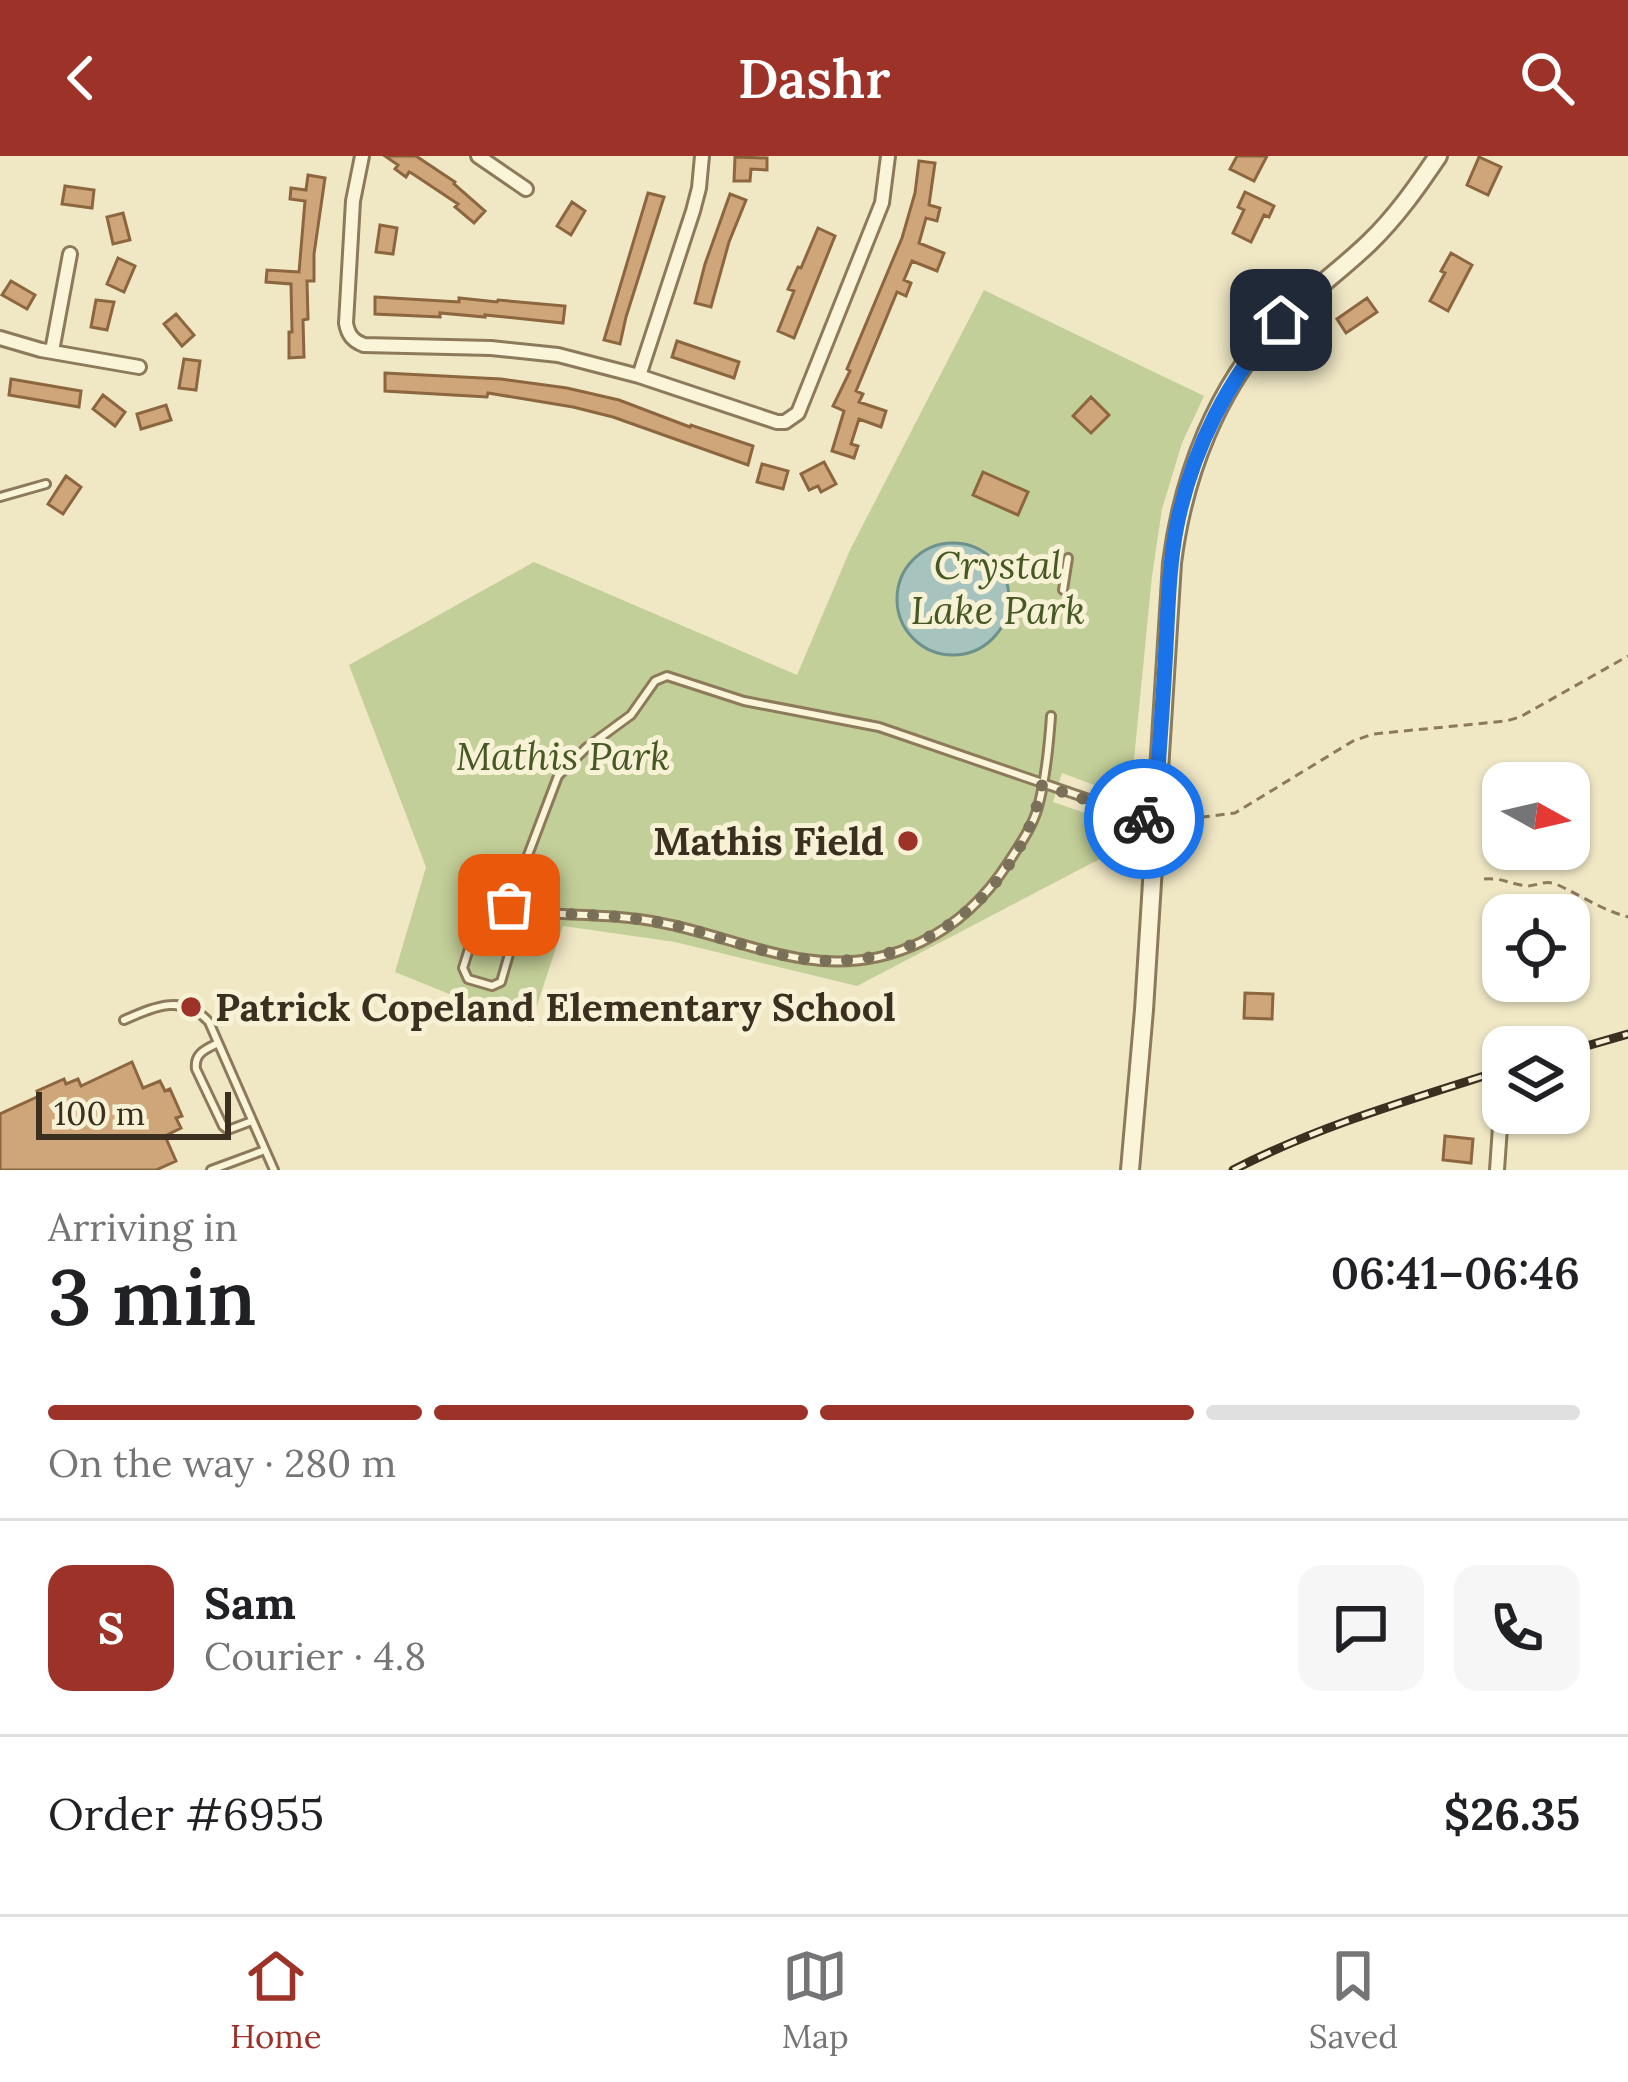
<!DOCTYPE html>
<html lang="en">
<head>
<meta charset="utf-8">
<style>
  :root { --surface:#fff; --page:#f6f6f6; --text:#202124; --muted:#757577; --line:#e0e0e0; --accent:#9d3328 }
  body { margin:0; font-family:Lora,serif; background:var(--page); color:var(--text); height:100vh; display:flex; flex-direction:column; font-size:45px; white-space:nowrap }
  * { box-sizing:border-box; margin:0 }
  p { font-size:39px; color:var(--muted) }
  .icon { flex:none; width:66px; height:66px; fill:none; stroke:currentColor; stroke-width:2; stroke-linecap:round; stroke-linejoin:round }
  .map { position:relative; height:1014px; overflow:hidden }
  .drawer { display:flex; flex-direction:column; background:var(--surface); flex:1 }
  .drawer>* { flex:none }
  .needle { width:78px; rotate:98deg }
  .buttons { position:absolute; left:1482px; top:606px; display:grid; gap:24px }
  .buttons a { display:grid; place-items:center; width:108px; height:108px; border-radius:24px; background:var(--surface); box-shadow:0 3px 9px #0004; font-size:60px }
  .scale { position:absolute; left:36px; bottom:30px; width:195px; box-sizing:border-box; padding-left:12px; border:6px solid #3b2f1f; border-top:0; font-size:33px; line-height:42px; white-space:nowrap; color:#3b2f1f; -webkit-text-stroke:9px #f7f1d5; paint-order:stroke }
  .pin { position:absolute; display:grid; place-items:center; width:102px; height:102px; color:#fff; margin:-51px; border-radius:24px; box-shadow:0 6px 18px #0006 }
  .courier { position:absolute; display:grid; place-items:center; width:120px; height:120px; margin:-60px; border:9px solid #1a73e8; border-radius:50%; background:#fff; color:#222; box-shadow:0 3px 15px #0007 }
  .overview em { font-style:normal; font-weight:600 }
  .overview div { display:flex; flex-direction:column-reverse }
  .overview { display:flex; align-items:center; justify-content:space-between; height:204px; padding:0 48px }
  h1 { font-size:78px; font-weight:600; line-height:90px }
  .bar { display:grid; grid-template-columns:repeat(4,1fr); gap:18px 12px; align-content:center; height:144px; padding:0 48px }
  .bar i { height:15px; border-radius:9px; background:var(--line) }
  .bar .active { background:var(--accent) }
  .bar p { grid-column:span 4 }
  .line { display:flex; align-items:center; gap:30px; padding:0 48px; border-top:3px solid var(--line) }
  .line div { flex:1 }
  .round { display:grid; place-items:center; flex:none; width:126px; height:126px; border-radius:24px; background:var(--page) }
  header { display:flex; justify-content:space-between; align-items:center; height:156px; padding:0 48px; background:var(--accent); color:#fff; font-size:54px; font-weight:600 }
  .tab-bar { display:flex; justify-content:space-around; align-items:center; height:168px; border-top:3px solid var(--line); background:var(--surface); font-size:33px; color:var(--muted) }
  .tab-bar a { display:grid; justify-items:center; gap:6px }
  .tab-bar .active { color:var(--accent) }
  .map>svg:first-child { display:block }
  .green { fill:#c3cf98 }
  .water { fill:#a7c3be; stroke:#6d928d; stroke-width:3 }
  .building { fill:#cfa679; stroke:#8c663f; stroke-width:3 }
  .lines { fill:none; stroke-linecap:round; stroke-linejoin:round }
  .service-casing { stroke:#8c7a5a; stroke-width:12 }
  .minor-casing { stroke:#8c7a5a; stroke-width:18 }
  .tertiary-casing { stroke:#8c7a5a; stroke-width:22 }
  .path { stroke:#8c7a5a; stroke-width:3; stroke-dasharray:9 6; stroke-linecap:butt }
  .service { stroke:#faf4d9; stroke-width:6 }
  .minor { stroke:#faf4d9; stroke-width:12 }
  .tertiary { stroke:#faf4d9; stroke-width:16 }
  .rail-casing { stroke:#3b2f1f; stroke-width:9 }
  .rail { stroke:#f7f1d5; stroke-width:4.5; stroke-dasharray:14; stroke-linecap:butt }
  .done { stroke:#7a7059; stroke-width:12; stroke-dasharray:0 21.6 }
  .route { stroke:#1a73e8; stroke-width:15 }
  .poi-dot { fill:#9d3328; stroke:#f7f1d5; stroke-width:4.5 }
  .labels { text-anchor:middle; stroke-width:10; stroke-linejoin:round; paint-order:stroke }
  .park-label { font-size:39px; font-style:italic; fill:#465924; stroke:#f7f1d5 }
  .poi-label { font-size:39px; font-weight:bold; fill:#3b2f1f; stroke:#f7f1d5; text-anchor:end }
</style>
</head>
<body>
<header><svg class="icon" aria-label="back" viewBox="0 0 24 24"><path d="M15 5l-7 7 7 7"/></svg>Dashr<svg class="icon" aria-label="search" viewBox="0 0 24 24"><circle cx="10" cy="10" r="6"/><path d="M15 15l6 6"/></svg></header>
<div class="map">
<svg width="1628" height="1014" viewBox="0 0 1628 1014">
  <rect width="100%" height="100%" fill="#f0e8c5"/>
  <!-- green -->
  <path class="green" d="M984,134L1204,240L1182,287L1162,353L1152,420L1131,634L1126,638H1118L1062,617L1053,646L1124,670L1138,683L857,830L675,786L563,770L530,871L395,816L426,711L349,509L534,406L797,519L850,394Z"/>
  <!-- water -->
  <path class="water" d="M897 443a56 56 0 1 1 112 0a56 56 0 1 1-112 0Z"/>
  <!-- building -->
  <path class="building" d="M385,0H416L455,26L454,28L485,55L474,67L455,51L458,48L413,18L409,16L406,21L395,13L398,9Z
    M1237,0H1267L1254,25L1230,13Z
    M735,1L767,2V14L751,13L750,25H734Z
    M1479,1L1501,11L1488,39L1467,29Z
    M919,5L935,7L929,49L940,52L937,65L926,62L919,87L944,97L937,115L912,105L904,124L911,127L906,140L897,136L856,235L863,238L859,246L886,255L881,271L859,263L851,288L858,290L854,302L832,295L844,255L833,250L850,215L847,213L902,82L915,37Z
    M308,19L325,22L314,98V125H307L308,163L303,164L304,201L289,202V176H292L291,128L266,126L267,114L299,116L305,45L290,43L291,32L306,34Z
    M65,30L94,34L92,52L62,48Z
    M1245,36L1274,50L1269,61L1264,59L1251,86L1233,77L1244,54L1238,51Z
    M648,37L664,41L626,161L620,188L604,184Z
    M730,38L746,44L729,86L711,151L695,147L705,108Z
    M572,46L585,55L571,79L557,70Z
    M123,57L130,84L113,88L107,61Z
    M380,69L397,72L393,98L376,96Z
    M818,72L835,80L794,182L778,175L794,135L788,133L798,111L801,112Z
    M1451,97L1472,109L1448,155L1430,145L1445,117L1441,115Z
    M118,102L135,110L124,136L107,128Z
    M11,125L35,139L27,153L2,139Z
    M375,141L459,146V142L497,146L498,144L565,150L563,167L485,159V161L440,157V161L375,158Z
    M1367,142L1377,156L1346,177L1337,163Z
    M96,144L114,146L107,174L91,171Z
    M176,158L194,179L182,190L164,168Z
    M677,185L739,206L734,222L672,201Z
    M184,203L200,205L196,234L179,232Z
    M385,217L501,223L567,232L619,244L690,271L691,269L753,290L748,309L613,261L573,251L488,237L487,241L385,235Z
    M11,223L81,235L79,251L9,239Z
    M103,239L125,256L115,270L93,253Z
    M1091,241L1109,259L1091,277L1073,260Z
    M166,249L171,264L141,273L137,258Z
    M824,306L836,328L821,336L818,330L809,334L801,318Z
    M762,308L788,315L783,333L757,326Z
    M983,316L1028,336L1018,359L973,339Z
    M66,320L81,331L63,358L48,348Z
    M1245,837L1273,838L1272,863L1244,862Z
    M132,906L143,932L160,925L165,935L170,933L182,960L176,962L181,972L165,980L176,1005L156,1014H0V958L39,940L37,935L64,923L66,928L78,923L81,930Z
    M1445,980L1473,983L1471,1007L1443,1004Z"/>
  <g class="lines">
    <!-- service casing -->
    <g class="service-casing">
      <path id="service" d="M0,341L46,328
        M1063,434L1068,402
        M1051,560C1049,589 1046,622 1038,651C1033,670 1019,690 1008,707C963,777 889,816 805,803C756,796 710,776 662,767C614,757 564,760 516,755L509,749L558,620L586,592L631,559L655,525L667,520L744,545L879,571L1153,665
        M510,760L487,754L479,761L463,812L468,823L492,830L501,826L518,767L517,763L510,760L511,753
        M124,864C154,851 183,837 209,866L274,1014
        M218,887C206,893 194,897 196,913L223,970L228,974L252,965
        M211,1014L265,994"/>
    </g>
    <!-- minor casing -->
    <g class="minor-casing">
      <path id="minor" d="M362,0L353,45L346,167C348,179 353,185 364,189L491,192L558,199L639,220L777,266H785L798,257L882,47L888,0
        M478,0L526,33
        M0,182L41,194L139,211
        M52,195L70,98
        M639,220L693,55L699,32L702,0
        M1497,1014L1500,971"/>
    </g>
    <!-- tertiary casing -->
    <g class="tertiary-casing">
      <path id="tertiary" d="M1130,1014L1144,854L1172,407C1183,320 1217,230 1279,166C1307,138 1340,115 1369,87C1396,61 1417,31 1438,0"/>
    </g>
    <!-- path -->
    <path class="path" d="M1171,665L1235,657L1353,585L1373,578L1506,565L1520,561L1628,500
      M1484,723C1502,722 1505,726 1521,729C1535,733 1543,722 1558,729C1582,740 1602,754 1628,761"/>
    <!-- service -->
    <use href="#service" class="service"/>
    <!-- minor -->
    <use href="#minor" class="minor"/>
    <!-- tertiary -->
    <use href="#tertiary" class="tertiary"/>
    <!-- rail casing -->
    <g class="rail-casing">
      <path id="rail" d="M1569,895L1628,878
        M1233,1014C1318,970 1412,943 1503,914"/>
    </g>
    <!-- rail -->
    <use href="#rail" class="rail"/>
  </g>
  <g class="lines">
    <!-- done -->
    <path class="done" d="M509,749L516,755C565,760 615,757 663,767C711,776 757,797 806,803C917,818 1021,738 1042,629L1144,663"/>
    <!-- route -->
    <path class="route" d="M1144,663L1154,666C1158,613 1162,561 1165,508C1168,462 1168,414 1177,369C1192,294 1229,220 1281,164"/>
  </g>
  <!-- markers -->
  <g class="poi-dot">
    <circle cx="908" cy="685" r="12"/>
    <circle cx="191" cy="851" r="12"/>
  </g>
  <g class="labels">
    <!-- park labels -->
    <g class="park-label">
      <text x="998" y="423">Crystal<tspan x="998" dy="45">Lake Park</tspan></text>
      <text x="563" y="614">Mathis Park</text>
    </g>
    <!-- poi labels -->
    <g class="poi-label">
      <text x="884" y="699">Mathis Field</text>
      <text x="215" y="865" text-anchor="start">Patrick Copeland Elementary School</text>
    </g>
  </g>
</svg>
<div class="buttons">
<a><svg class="needle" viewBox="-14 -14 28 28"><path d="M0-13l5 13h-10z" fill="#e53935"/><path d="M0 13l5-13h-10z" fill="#757577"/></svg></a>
<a><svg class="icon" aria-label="locate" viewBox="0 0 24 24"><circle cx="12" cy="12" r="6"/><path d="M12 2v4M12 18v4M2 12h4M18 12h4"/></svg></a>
<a><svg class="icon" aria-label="layers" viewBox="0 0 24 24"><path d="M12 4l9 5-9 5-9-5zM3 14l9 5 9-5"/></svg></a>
</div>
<div class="scale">100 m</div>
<div class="pin" style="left:509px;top:749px;background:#ea580c"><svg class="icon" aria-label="bag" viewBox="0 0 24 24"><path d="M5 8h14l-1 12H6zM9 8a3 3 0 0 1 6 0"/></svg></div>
<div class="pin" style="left:1281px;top:164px;background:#1f2937"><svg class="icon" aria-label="home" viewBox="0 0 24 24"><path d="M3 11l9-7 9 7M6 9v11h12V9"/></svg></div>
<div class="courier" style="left:1144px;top:663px"><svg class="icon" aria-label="bike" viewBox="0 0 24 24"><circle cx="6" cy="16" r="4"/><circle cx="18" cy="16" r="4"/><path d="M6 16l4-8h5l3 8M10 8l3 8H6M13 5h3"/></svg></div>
</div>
<section class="drawer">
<div class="overview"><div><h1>3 min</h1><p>Arriving in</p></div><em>06:41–06:46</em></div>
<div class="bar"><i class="active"></i><i class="active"></i><i class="active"></i><i></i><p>On the way · 280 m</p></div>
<div class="line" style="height:216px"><b class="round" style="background:var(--accent);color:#fff">S</b><div><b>Sam</b><p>Courier · 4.8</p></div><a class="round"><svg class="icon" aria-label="chat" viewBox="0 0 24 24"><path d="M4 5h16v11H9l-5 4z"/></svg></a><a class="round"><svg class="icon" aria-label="phone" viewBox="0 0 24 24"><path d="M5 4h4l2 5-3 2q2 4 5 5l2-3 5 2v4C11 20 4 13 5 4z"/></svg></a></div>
<div class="line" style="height:156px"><div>Order #6955</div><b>$26.35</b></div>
</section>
<nav class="tab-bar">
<a class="active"><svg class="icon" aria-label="home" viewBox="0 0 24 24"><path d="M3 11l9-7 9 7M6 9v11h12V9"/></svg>Home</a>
<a><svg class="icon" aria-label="map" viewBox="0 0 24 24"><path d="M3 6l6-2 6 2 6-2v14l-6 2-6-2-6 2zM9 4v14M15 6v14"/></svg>Map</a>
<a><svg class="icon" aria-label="saved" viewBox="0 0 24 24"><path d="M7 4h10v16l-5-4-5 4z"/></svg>Saved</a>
</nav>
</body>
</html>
